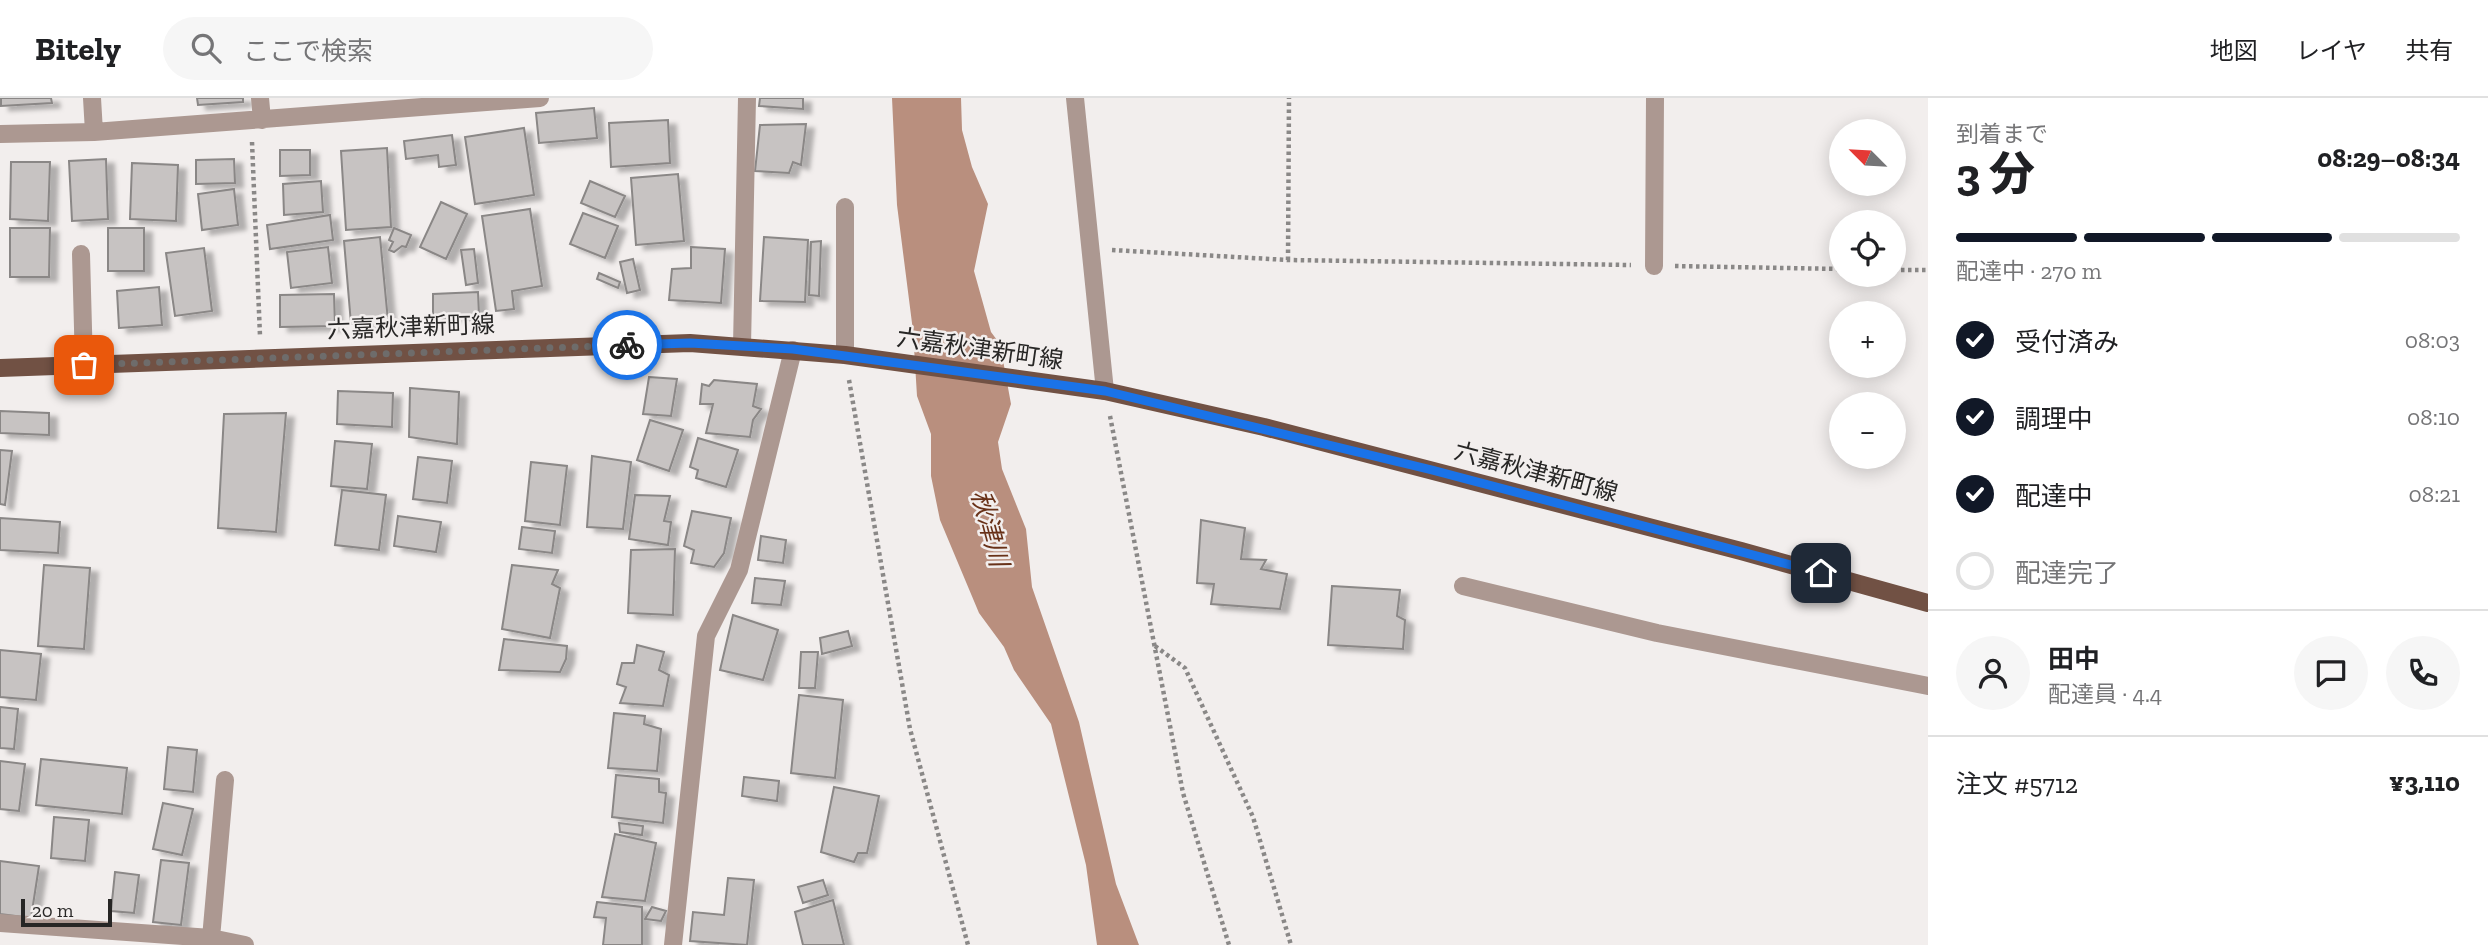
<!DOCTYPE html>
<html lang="ja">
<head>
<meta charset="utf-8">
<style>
  :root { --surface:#fff; --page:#f6f6f6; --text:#202124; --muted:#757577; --line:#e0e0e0; --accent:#111827 }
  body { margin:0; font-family:"Zilla Slab","Noto Sans JP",serif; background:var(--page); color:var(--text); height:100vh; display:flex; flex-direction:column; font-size:26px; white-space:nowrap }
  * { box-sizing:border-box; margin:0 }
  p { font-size:23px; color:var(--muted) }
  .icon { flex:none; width:38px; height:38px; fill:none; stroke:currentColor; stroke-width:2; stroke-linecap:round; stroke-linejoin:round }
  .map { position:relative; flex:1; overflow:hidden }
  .details { display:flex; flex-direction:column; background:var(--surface); width:560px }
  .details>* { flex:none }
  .needle { width:46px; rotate:294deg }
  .buttons { position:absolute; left:1829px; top:21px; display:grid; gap:14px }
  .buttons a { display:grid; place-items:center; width:77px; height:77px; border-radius:50%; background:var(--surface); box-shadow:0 4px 18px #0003; font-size:35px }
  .scale { position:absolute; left:21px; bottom:18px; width:91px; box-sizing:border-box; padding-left:7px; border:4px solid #272625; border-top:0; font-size:19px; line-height:24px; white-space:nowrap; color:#272625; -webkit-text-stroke:5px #f2eeed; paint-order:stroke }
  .pin { position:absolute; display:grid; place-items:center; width:60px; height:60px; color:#fff; margin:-30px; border-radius:14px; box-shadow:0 4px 10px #0006 }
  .courier { position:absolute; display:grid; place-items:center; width:70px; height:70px; margin:-35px; border:5px solid #1a73e8; border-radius:50%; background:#fff; color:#222; box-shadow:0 2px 9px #0007 }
  .head em { font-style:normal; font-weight:800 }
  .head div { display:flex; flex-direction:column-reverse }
  .head { display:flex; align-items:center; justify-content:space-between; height:119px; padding:0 28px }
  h1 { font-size:46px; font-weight:800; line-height:52px }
  .bar { display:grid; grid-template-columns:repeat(4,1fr); gap:10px 7px; align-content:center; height:84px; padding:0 28px }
  .bar i { height:9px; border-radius:5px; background:var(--line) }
  .bar .active { background:var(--accent) }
  .bar p { grid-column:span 4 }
  .line { display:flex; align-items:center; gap:18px; padding:0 28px; border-top:2px solid var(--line) }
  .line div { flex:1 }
  .round { display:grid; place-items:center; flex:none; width:74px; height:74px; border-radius:37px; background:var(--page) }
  ol { padding:0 28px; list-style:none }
  li { display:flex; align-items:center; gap:21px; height:77px }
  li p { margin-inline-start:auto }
  li .icon { padding:7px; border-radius:50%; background:var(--accent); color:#fff; stroke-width:4 }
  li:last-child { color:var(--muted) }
  li i { width:38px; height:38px; border:4px solid var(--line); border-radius:50% }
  header { display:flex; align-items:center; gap:42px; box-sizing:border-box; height:98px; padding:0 35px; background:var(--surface); border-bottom:2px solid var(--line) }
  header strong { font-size:33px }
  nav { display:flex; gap:38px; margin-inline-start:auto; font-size:24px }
  .search { width:490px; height:63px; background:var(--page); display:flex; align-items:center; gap:18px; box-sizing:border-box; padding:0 24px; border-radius:38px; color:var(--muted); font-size:26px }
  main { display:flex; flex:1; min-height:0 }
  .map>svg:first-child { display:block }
  .water { fill:#b98f7e }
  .building { fill:#c7c3c2; stroke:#8a8786; stroke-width:2; filter:url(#shadow) }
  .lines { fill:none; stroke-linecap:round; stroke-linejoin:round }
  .path { stroke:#8a8887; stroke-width:4.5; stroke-dasharray:3.5 3.5; stroke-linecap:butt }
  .minor { stroke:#ac9891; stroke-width:18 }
  .major { stroke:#715144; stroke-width:18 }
  .done { stroke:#6e6c6b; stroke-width:7; stroke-dasharray:0 12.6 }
  .route { stroke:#1a73e8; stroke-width:9 }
  .labels { text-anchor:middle; stroke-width:5; stroke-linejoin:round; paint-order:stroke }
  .street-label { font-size:24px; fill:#272625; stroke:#f2eeed }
  .water-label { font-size:26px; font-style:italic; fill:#683118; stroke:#f2eeed }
</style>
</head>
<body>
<header>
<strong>Bitely</strong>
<div class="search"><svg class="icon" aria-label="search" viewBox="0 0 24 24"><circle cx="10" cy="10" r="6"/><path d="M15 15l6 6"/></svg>ここで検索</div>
<nav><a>地図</a><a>レイヤ</a><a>共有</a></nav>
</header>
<main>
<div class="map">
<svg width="1928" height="847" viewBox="0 0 1928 847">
  <defs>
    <filter id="shadow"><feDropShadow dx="8" dy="4.5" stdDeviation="2" flood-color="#0004"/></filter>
  </defs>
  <rect width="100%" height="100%" fill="#f2eeed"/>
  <!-- water -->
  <path class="water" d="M892,0H961L962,32L972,69L988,106L974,173L991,234L1000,246L1011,306L998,344L1002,371L1026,431L1032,489L1079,624L1116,786L1139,847H1097L1086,767L1051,626L1014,572L1004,549L979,515L940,422L931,378V336L917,298L913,233L897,107Z"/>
  <!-- building -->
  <path class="building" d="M1,0H51L52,5L1,8Z
    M197,0H243V4L198,7Z
    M760,0H803V11L759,8Z
    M594,10L597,40L539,45L536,15Z
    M668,22L670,65L611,69L609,25Z
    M806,26L801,67L793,64L789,75L755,73L760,27Z
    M524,30L534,97L475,106L465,39Z
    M452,37L456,67L439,69L438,57L406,61L404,43Z
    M387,50L391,129L346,132L341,53Z
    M280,52H310V77L280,78Z
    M106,61L108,121L72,123L69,63Z
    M234,61L235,85L196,86V62Z
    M11,64H50L48,123L10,121Z
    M132,65L178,67L176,123L130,121Z
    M678,76L684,143L636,147L631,80Z
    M321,83L323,114L284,117L283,86Z
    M590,83L625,98L615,119L581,105Z
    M234,91L238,127L202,132L198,96Z
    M441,104L467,116L446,161L420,149Z
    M530,111L542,188L512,193L514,211L496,213L482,118Z
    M583,115L618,128L605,160L570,146Z
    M330,117L333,142L270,151L267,127Z
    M10,130H50L49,179H10Z
    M108,130H144V173H108Z
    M394,130L411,137L406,149L402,148L394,154L389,152L393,144L389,142Z
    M380,139L388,223L351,226L344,143Z
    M764,139L808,142L805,204L760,203Z
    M821,143L819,198L809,197L811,144Z
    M328,149L332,185L291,190L287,154Z
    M691,149L725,151L721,205L669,202L672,171L691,170Z
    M204,150L212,213L175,218L166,155Z
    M474,151L478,185L466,187L461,152Z
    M633,161L640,192L627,195L620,164Z
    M599,175L620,184L618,190L597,181Z
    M159,189L162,227L119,230L117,193Z
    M478,194L479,217L433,219V196Z
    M334,196L335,228L280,229V197Z
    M649,279L677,281L671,318L643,316Z
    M714,282L757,286L753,308L761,311L753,322L750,339L706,335L713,306H700L702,286L709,288Z
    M410,290L459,294L457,346L409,339Z
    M338,293L393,295L392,329L337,326Z
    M0,313L49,315V337L0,335Z
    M286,315L276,434L218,430L224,316Z
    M650,322L683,332L669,373L637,362Z
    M698,340L738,352L726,389L696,380L698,372L690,369Z
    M335,343L372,346L367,391L331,388Z
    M0,352L12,353L5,407L0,406Z
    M592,358L631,364L623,431L587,429Z
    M418,359L452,363L447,405L413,401Z
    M531,364L567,368L560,427L525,423Z
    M342,392L386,397L379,452L335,447Z
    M635,397L670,398L664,423L671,424L668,447L629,441Z
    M692,413L731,420L724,455L714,469L691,465L694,452L684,448Z
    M398,418L441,424L436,454L394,448Z
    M0,420L60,424L58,455L0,452Z
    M1201,422L1245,430L1241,461L1266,462L1261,471L1287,476L1280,511L1211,506L1214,486L1197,485Z
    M522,429L555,433L552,455L519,451Z
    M761,438L786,442L783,465L758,462Z
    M675,451L673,517L628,515L631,452Z
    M44,467L90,470L84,551L38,548Z
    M512,467L558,472L552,486L560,490L550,540L502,531Z
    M755,480L785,483L781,507L752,505Z
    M1332,488L1400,492L1397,518L1405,522L1403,551L1328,547Z
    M733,517L778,532L763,582L720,572Z
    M848,533L852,548L822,556L820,540Z
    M504,541L567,548L566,561L560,574L499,572Z
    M637,547L664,554L659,572L669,577L663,608L620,605L626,589L617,586L622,565H634Z
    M0,552L41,556L36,602L0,599Z
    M801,554H818L815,590H799Z
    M799,597L843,602L835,680L791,675Z
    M0,609L18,611L14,651L0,650Z
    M614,615L645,618L644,626L661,631L657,673L608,670Z
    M168,649L197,652L193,694L164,691Z
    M41,661L127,670L122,716L36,707Z
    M0,663L25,666L19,713L0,711Z
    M616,677L659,681V694L666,695L663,725L612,719Z
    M744,679L779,683L777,703L742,698Z
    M834,689L879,698L867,755H858L854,764L821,754Z
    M163,705L193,711L182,757L153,751Z
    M54,719L89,722L85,763L51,760Z
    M619,725L643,728L642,737L620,734Z
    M615,736L656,745L645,803L602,799Z
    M161,762L189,765L181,827L153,824Z
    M0,763L39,768L31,820L0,816Z
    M115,774L139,777L134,815L111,813Z
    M728,780L754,782L747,847L690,843L693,814L724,817Z
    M823,782L828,797L803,805L798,789Z
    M833,802L844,847H803L795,814Z
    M597,804L642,809V847H603L606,820L594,819Z
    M652,809L666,813L661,823L645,821Z"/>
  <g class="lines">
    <!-- path -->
    <path class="path" d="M252,44L260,238
      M1112,152L1288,162L1631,167
      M1288,162L1289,0
      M1675,168L1841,171
      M1894,172H1928
      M849,282L910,631L968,847
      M1110,318L1183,695L1229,847
      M1155,548L1185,570L1253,719L1291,847"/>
    <!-- minor -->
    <path class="minor" d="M92,0L94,34
      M260,0L262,22
      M1075,0L1105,293
      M0,36L94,34L540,0
      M81,156L84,267
      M1654,168L1655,0
      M742,248L747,0
      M845,257V109
      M1463,488L1657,535L1928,588
      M0,825L211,840L245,847
      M211,840L225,682
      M673,847L706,538L739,472L793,252"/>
    <!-- major -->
    <path class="major" d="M0,270L690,245L845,257L1105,293L1264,329L1741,453L1928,505"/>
  </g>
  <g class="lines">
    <!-- done -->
    <path class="done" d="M84,267L627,247"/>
    <!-- route -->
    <path class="route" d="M627,247L690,245L793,251L1105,293L1432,372L1821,475"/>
  </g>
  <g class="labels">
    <!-- street labels -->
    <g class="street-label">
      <text transform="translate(411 229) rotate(-2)" y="8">六嘉秋津新町線</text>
      <text transform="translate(980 251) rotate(8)" y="8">六嘉秋津新町線</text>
      <text transform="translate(1536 374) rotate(15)" y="8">六嘉秋津新町線</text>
    </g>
    <!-- water labels -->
    <g class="water-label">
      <text transform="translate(990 430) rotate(75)" y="9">秋津川</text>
    </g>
  </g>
</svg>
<div class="buttons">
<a><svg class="needle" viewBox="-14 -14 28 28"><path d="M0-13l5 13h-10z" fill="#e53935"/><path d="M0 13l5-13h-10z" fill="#757577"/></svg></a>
<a><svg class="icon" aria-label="locate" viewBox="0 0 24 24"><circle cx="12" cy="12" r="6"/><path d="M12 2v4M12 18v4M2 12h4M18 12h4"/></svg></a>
<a>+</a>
<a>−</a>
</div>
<div class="scale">20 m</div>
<div class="pin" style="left:84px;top:267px;background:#ea580c"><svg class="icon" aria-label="bag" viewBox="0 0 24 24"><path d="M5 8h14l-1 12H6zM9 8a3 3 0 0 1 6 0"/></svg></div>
<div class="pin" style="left:1821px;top:475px;background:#1f2937"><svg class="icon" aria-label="home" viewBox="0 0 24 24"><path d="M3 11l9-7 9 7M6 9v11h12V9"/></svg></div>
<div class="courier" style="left:627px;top:247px"><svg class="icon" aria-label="bike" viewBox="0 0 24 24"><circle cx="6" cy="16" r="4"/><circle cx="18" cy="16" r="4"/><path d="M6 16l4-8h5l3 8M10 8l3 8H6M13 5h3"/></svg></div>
</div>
<section class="details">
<div class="head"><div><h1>3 分</h1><p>到着まで</p></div><em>08:29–08:34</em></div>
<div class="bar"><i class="active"></i><i class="active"></i><i class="active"></i><i></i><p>配達中 · 270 m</p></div>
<ol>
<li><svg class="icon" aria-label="check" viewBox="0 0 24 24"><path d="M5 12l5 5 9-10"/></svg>受付済み<p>08:03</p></li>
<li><svg class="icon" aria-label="check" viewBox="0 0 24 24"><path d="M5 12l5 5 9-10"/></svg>調理中<p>08:10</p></li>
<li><svg class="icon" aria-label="check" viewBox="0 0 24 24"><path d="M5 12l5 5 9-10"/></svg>配達中<p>08:21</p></li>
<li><i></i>配達完了</li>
</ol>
<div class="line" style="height:126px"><a class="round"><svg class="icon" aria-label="person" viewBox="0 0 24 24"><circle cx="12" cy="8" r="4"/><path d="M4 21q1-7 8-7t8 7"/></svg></a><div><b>田中</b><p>配達員 · 4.4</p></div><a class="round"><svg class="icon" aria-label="chat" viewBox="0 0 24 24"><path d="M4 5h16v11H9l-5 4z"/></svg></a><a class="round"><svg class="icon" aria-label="phone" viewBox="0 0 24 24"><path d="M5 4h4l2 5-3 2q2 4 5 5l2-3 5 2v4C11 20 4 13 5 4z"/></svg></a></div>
<div class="line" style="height:91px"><div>注文 #5712</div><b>¥3,110</b></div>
</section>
</main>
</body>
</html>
